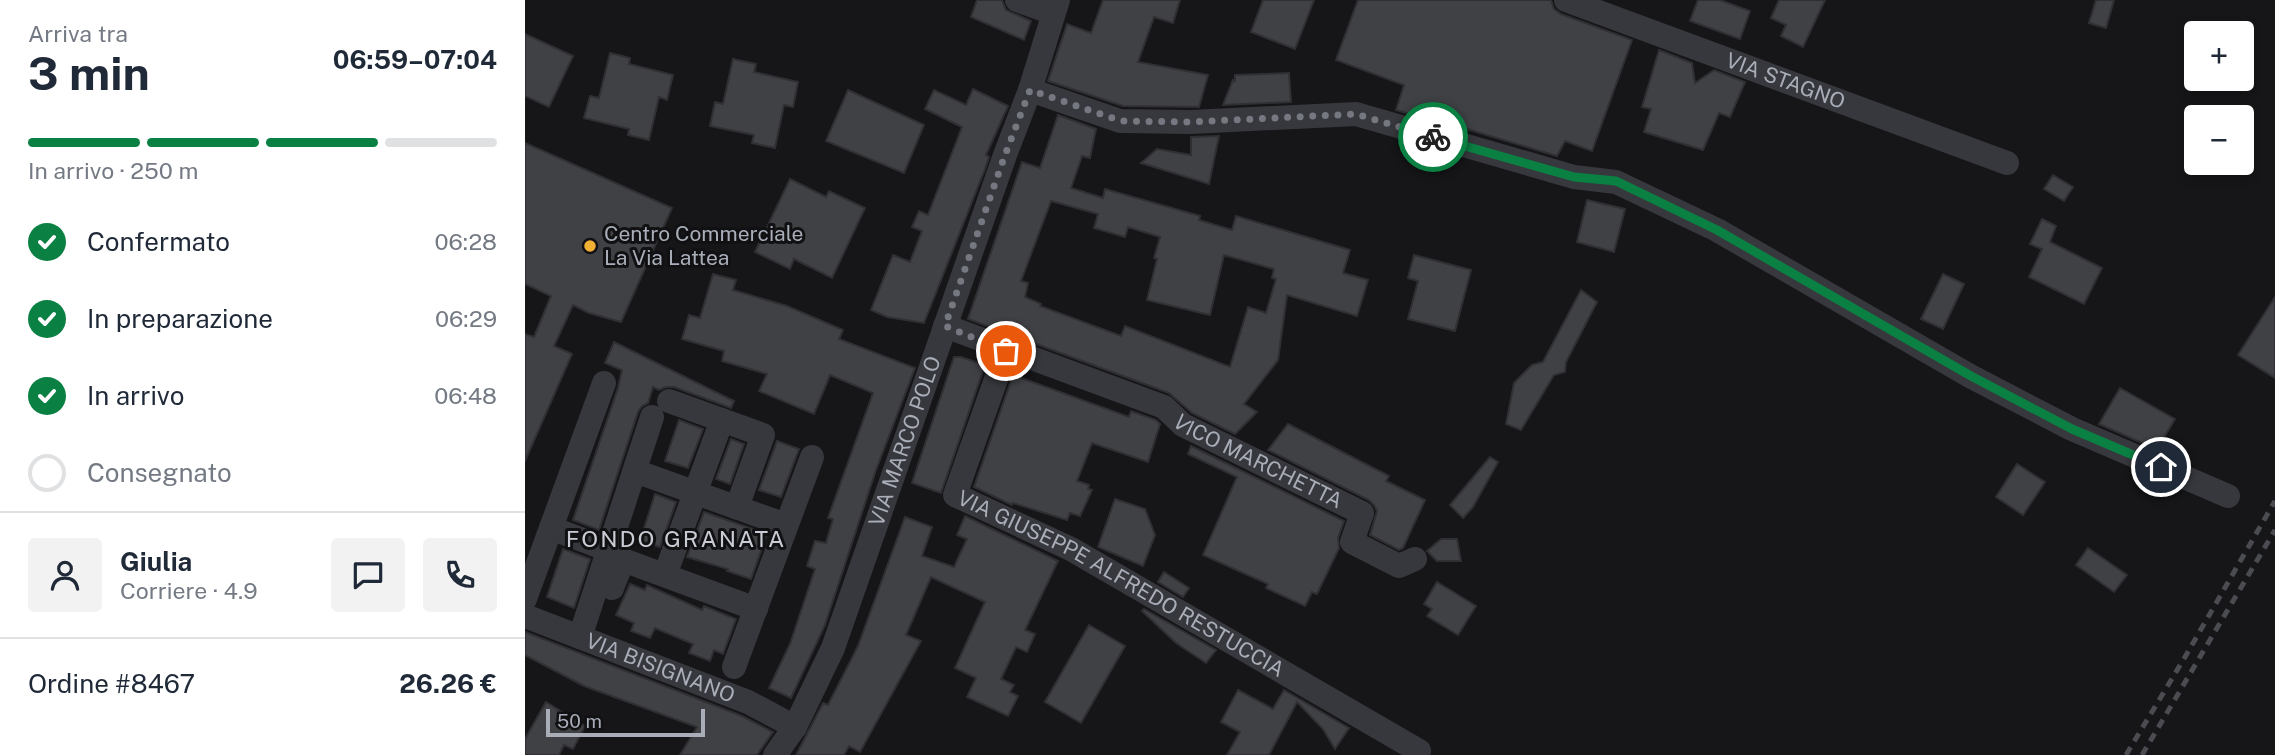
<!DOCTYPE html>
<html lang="it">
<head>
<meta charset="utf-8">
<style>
  :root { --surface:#fff; --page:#f2f2f3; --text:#1f2937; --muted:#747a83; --line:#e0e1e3; --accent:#0b8043 }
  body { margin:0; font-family:"Public Sans",sans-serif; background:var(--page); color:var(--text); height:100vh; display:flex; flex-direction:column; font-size:26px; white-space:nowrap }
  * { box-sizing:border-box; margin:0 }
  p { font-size:23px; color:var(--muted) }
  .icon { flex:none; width:38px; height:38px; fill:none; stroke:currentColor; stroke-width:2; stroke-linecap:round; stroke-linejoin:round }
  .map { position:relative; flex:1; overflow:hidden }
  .details { display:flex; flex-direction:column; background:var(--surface); width:525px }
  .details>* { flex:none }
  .tools { position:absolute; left:1659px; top:21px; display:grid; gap:14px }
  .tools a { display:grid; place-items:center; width:70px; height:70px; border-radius:7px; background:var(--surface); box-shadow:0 4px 10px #0003; font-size:35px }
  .scale { position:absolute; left:21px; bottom:18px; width:159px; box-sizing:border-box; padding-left:7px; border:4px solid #a8adb8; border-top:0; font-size:19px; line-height:24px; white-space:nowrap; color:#a8adb8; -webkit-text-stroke:5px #111113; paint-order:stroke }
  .pin { position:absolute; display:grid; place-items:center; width:60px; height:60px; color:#fff; margin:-30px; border:4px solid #fff; border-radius:50%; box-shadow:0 2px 7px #0007 }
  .courier { position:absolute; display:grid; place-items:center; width:70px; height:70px; margin:-35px; border:5px solid #0b8043; border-radius:50%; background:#fff; color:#222; box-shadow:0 2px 9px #0007 }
  .headline em { font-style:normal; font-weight:700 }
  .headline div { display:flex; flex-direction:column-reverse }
  .headline { display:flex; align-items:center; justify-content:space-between; height:119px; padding:0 28px }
  h1 { font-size:46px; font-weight:700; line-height:52px }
  .bar { display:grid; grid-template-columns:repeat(4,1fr); gap:10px 7px; align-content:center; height:84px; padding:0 28px }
  .bar i { height:9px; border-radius:5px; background:var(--line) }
  .bar .selected { background:var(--accent) }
  .bar p { grid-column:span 4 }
  .line { display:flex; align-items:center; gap:18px; padding:0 28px; border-top:2px solid var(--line) }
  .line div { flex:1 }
  .round { display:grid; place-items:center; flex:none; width:74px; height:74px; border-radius:7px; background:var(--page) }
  ol { padding:0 28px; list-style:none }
  li { display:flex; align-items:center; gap:21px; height:77px }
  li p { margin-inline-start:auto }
  li .icon { padding:7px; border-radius:50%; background:var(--accent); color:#fff; stroke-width:4 }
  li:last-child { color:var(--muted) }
  li i { width:38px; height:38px; border:4px solid var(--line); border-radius:50% }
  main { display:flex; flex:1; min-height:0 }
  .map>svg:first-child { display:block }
  .building { fill:#404145; stroke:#303034; stroke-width:2; fill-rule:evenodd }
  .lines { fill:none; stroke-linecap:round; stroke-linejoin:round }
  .minor { stroke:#37383d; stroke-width:24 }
  .rail { stroke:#4a4c52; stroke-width:5; stroke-dasharray:9 7; stroke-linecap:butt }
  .done { stroke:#757880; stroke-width:7; stroke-dasharray:0 12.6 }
  .route { stroke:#0b8043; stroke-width:9 }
  .poi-dot { fill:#f2b134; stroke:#111113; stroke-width:2.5 }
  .labels { text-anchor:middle; stroke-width:6; stroke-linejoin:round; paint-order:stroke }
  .street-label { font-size:21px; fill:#a8adb8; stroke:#111113 }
  .poi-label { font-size:21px; fill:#a8adb8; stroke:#111113; text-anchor:start }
  .neighbourhood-label { font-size:23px; letter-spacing:2px; fill:#c9ccd4; stroke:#111113 }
</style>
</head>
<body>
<main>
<section class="details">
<div class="headline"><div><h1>3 min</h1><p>Arriva tra</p></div><em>06:59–07:04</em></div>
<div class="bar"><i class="selected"></i><i class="selected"></i><i class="selected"></i><i></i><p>In arrivo · 250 m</p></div>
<ol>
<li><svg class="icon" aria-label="check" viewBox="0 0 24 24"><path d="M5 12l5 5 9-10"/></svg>Confermato<p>06:28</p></li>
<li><svg class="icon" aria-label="check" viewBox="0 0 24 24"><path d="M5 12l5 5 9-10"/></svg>In preparazione<p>06:29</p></li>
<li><svg class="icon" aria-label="check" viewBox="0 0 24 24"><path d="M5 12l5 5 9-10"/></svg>In arrivo<p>06:48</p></li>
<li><i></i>Consegnato</li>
</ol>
<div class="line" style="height:126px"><a class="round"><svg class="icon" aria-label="person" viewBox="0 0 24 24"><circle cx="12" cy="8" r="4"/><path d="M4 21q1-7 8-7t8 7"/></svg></a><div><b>Giulia</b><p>Corriere · 4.9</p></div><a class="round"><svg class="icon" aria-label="chat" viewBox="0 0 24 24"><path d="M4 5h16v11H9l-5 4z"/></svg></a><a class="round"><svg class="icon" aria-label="phone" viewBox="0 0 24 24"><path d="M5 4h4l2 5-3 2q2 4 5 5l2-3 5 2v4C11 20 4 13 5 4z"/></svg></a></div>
<div class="line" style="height:91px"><div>Ordine #8467</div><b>26.26 €</b></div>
</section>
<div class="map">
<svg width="1750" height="755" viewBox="0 0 1750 755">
  <rect width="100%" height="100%" fill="#161618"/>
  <!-- building -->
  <path class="building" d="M452,0H477L481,10L506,21L499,40L446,17Z
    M578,0H655L648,23L629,17L613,62L683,75L674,107L598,106L523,81L542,24L566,33Z
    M738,0H789L770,49L726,32Z
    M833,0H1026L1029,9L1036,14L1107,40L1067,151L1040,141L1032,156L925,124L924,125L871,110L879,85L811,60Z
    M1173,0H1195L1225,11L1215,39L1165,21Z
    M1254,0H1300L1278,47L1256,36L1261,25L1246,18Z
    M1571,0H1589L1581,28L1564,23Z
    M0,34L48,56L24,107L0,96Z
    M1134,50L1167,63L1170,83L1189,70L1220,82L1205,117L1194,113L1178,150L1119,132L1126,109L1117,107Z
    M85,53L105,58L104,64L148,75L142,100L134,97L124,140L103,135L104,129L59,118L65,96L74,98Z
    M208,59L231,64L229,72L273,82L268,107L259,105L250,148L227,143L229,135L185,126L190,102L198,104Z
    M764,73L766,102L698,105L708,80L710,81V75Z
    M448,89L483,106L461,155L464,157L460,169L399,323L362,317L346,310L368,255L385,262L397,231L387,227L394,211L403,215L437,127L400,109L409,90L441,105Z
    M323,90L399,125L379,173L301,141Z
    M533,115L571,129L565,158L557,156L546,188L578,198L580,189L675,216L674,220L707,230L711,216L825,250L818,273L843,280L832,316L762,295L753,360L719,404L732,412L710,434L667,413L644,393L443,319L497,162L515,168ZM526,201L573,214L569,228L600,237L603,227L635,237L629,258L632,259L622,300L685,315L699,255L749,269L747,278L751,279L741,313L723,307L705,367L600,326L596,336L515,306L516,304L500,297L503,283L496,281Z
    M694,136L684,184L616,163L632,149L666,155V137Z
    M0,143L147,208L96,322L64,313L48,305L29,346L47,354L0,461V334L9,337L26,296L0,284Z
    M1528,175L1548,187L1539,201L1519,189Z
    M265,179L301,197L304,191L340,208L307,278L269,259L265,269L230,252Z
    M1062,200L1100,209L1089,252L1052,242Z
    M1517,219L1531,226L1525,242L1577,268L1559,304L1504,277L1517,249L1505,244Z
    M889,255L946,270L930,331L883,319L893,281L883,278Z
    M188,274L211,280L208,290L262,306L318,330L314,339L390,368L351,470L300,625L266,698L244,688L265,644L290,569L282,566L290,541L301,543L308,519L303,518L348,393L305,375L289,414L234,391L242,374L197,361L199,351L157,339L164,315L175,318Z
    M1418,274L1439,284L1418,329L1396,319Z
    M1056,290L1072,302L1041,362L1040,372L1029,375L996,430L981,424L989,383L1007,365L1018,362Z
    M1750,297V378L1713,355Z
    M89,342L209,401L206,408L149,387H141L134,390L128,387L123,403L117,406L113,412L74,530L48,520L93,388L97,370L80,363Z
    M429,357H436L460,365L416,493L387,483Z
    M488,375L604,417L606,411L631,420L635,424L623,462L567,443L552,481L564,485L563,489L567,490L555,516L545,513L542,520L488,503L487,505L449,487Z
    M1595,388L1650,419L1638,439L1646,443L1640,453L1574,424Z
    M154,420L178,429L163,468L140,461Z
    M763,424L864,476L861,481L900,500L878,548L874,550L845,535L852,511L849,505L844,500L743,450Z
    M206,439L219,444L205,484L191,479Z
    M252,441L274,449L256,497L234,490Z
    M666,446L819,521L813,538L814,548L792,594L787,592L780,606L741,588L743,584L678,555L712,477L663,454Z
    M965,457L973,462L948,507L938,518L925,505Z
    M1492,464L1520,482L1498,515L1471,497Z
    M130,494L151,502L135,547L115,541Z
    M590,499L620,509L630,535L618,566L573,547Z
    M179,512L242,534L226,579L202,571L203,569L162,557Z
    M440,516L533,561L500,630L510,634L502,652L491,647L476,679L489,685L485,692L493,696L483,716L442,697L451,678L430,668L460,602L406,577L381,635L396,641L335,752L324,746L319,755H271L298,703L303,705L333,646L380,517L407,527L397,556L429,567L442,539L432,535Z
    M916,539H932L936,561H912L902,551Z
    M1563,548L1602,575L1589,592L1551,565Z
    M38,549L65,559L49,608L22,597Z
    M639,572L664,588L658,597L633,582Z
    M912,582L951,606L933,635L902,616L907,609L899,604Z
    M105,584L120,590L122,585L177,610L179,606L211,619L198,654L189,650L185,661L164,653L168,644L130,628L125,638L106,631L109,623L91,615Z
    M619,609L691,650L681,663L651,643L617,611Z
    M564,625L600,646L556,723L520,702Z
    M0,632L217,716L248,732L232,755H155L172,727L59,686L0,655Z
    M713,690L748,709L759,690L824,728L810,749L798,729L772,702L744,755H702L715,732L696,722Z
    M21,702L60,726L48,749L39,745L34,755H0V739Z"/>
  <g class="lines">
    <!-- minor -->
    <g class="minor">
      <path d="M492,0L528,13"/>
      <path id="s1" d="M1041,0L1482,163"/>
      <path d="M505,90L595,121L666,122L831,114L1049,177L1091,182L1192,230L1445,376L1547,429L1703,496"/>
      <path id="s2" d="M420,326L639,407L658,425L837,513L827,542L874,566L890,559"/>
      <path id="s3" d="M481,351L430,495L546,549L894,751"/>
      <path d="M144,401L238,435L212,507"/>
      <path d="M110,471L261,525"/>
      <path d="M26,528L84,550"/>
      <path d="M140,575L197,420"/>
      <path d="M87,588L98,560L231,609"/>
      <path d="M0,599L79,383"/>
      <path id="s4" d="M0,616L223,702L270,727"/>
      <path d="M55,637L127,417"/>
      <path d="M209,667L287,457"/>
      <path id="s5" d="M250,755L270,727L308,648L480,155L505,90L533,0"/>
    </g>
    <!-- rail -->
    <path class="rail" d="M1601,755L1660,657L1750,501
      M1617,755L1750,530"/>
  </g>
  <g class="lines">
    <!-- done -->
    <path class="done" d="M481,351L420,326L480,155L505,90L596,121L666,122L831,114L908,137"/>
    <!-- route -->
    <path class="route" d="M908,137L1049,177L1091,181L1192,230L1446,376L1547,429L1636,467"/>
  </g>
  <!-- markers -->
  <circle class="poi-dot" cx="65" cy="246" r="7"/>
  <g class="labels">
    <!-- street labels -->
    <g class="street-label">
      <text dy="7" stroke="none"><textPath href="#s1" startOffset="234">VIA STAGNO</textPath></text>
      <text dy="7" stroke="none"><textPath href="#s5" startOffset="341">VIA MARCO POLO</textPath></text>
      <text dy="7" stroke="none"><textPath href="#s2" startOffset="343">VICO MARCHETTA</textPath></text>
      <text dy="7" stroke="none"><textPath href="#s3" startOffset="341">VIA GIUSEPPE ALFREDO RESTUCCIA</textPath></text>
      <text dy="7" stroke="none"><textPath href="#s4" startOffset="145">VIA BISIGNANO</textPath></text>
    </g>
    <!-- poi labels -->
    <g class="poi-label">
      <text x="79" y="241">Centro Commerciale<tspan x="79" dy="24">La Via Lattea</tspan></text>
    </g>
    <!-- neighbourhood labels -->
    <g class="neighbourhood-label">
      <text x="151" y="547">FONDO GRANATA</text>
    </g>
  </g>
</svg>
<div class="tools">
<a>+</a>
<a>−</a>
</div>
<div class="scale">50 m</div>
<div class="pin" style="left:481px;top:351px;background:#ea580c"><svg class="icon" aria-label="bag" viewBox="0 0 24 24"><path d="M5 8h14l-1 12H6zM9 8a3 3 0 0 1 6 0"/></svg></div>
<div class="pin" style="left:1636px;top:467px;background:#1f2937"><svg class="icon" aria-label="home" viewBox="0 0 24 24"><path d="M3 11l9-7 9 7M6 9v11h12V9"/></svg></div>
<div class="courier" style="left:908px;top:137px"><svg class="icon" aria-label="bike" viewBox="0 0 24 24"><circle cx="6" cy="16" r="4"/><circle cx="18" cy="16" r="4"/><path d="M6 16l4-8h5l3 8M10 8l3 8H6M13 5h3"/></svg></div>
</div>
</main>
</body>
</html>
